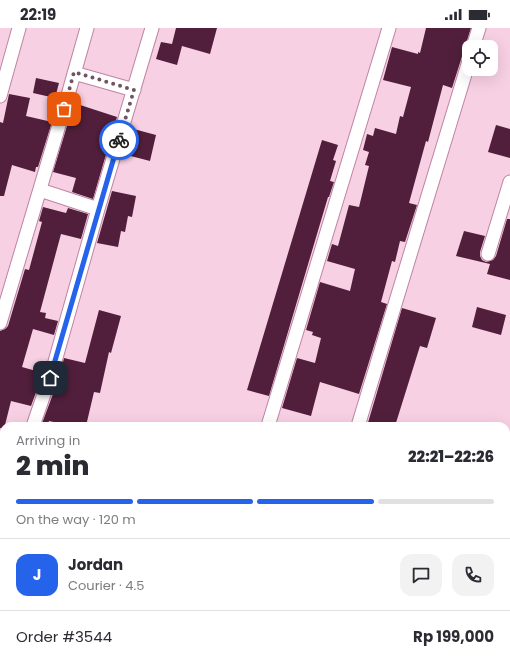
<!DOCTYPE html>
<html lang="en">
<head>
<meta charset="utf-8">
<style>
  :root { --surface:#fff; --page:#f2f2f3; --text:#2b2b33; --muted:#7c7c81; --line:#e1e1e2; --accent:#2563eb }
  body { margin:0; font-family:Poppins,sans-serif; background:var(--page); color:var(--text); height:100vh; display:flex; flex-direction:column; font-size:15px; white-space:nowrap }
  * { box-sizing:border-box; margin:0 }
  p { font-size:13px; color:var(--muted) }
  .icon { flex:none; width:22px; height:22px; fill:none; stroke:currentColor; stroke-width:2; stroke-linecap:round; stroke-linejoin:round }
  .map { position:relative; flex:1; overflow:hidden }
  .side { position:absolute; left:0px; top:394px; width:510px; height:248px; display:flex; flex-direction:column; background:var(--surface); border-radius:12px 12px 0 0; box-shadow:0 4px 16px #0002 }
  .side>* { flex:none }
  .buttons { position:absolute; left:462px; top:12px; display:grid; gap:8px }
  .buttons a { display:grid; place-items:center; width:36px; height:36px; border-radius:8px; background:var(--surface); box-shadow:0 4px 16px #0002; font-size:20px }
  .pin { position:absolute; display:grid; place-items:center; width:34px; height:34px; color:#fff; margin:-17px; border-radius:8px; box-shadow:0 2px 6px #0006 }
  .courier { position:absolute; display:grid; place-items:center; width:40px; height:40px; margin:-20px; border:3px solid #2563eb; border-radius:50%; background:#fff; color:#222; box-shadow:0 1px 5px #0007 }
  .overview em { font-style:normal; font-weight:800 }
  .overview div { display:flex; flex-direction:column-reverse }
  .overview { display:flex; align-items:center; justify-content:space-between; height:68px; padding:0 16px }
  h1 { font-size:26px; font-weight:800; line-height:30px }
  .bar { display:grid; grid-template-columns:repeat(4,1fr); gap:6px 4px; align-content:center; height:48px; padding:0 16px }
  .bar i { height:5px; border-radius:3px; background:var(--line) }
  .bar .on { background:var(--accent) }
  .bar p { grid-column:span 4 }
  .line { display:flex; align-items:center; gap:10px; padding:0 16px; border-top:1px solid var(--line) }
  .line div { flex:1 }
  .round { display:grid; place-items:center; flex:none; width:42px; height:42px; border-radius:12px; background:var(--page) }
  .status { display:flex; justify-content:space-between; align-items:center; height:28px; padding:0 20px; background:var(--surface); direction:ltr }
  .status svg { height:11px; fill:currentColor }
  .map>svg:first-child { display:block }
  .building { fill:#511f3b }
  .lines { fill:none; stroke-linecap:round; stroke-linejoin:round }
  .street-casing { stroke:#bf84a2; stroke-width:15 }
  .secondary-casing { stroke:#bf84a2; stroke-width:20 }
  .street { stroke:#fff; stroke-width:13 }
  .secondary { stroke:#e4e3bc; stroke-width:18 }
  .done { stroke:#705462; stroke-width:4; stroke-dasharray:0 7.2 }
  .route { stroke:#2563eb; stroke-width:5 }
</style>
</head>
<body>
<div class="status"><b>22:19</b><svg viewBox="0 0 49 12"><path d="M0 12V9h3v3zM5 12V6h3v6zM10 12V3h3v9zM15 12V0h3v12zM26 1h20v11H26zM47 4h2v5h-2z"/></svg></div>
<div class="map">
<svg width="510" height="642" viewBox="0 0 510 642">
  <rect width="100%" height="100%" fill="#f7d0e3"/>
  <!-- building -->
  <path class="building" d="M176,0H217L210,26L182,18L177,37L156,31L161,14L172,16Z
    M426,0H471L452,60L443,57L428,114L426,113L409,175L417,177L405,214L400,213L395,234L392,233L381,274L387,276L359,366L320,354L311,388L282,380L297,330L315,335L321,310L312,307L313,304L306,302L320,254L350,263L355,241L327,233L332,216L338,218L349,177L359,179L369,138L365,137L369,124L363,122L367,106L373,108L375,100L396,106L400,88L403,89L411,59L383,52L392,19L418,26V24L420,25Z
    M36,50L59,55L55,70L33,65Z
    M9,66L30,70L26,88L52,94L38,139H36L35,144L12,137L4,168H0V94L3,95Z
    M74,75L117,89L93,171L72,164L76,150L53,144Z
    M496,97L510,101V130L488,124Z
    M130,100L156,107L150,133L123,126Z
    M322,112L338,117L333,132L336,133L330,153L334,154L329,169H328L269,368L247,362Z
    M112,163L136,168L132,189L128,188L125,204L121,203L118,219L97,215Z
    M43,179L66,185L68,180L88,186L81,211L61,206L40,284L46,285L45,290L58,293L54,307L33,301L22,339L43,345L31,378L11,373L4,401L0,400V303L5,301L8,298L25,241L29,242L42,194L39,193Z
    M507,191H510V252L487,246L490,236L456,228L464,203L485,208L480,224V228L482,232L486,234L493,232L496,228Z
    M477,279L506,287L501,307L472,299Z
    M402,280L436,290L427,320L420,318L395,398H367Z
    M99,282L121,288L111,325L109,324L100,365L94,364L86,398H72L49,393L47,398H41L59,350L64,330L85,335Z"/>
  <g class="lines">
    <!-- street casing -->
    <g class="street-casing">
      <path id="street" d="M473,19L479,0
        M74,45L134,62
        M0,68L19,0
        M40,162L98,181
        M488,226L510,154
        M0,295L68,67L87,0
        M33,398L54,337L98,181L152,0
        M268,398L389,0
        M358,398L469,33
        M0,502L4,489
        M145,642L147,638
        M218,642L219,638"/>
    </g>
    <!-- secondary casing -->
    <g class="secondary-casing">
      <path id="secondary" d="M0,543L4,544
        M356,638L372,642"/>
    </g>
    <!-- street -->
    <use href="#street" class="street"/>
    <!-- secondary -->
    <use href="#secondary" class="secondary"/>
  </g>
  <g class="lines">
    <!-- done -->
    <path class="done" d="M64,81L74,44L134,62L119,112"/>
    <!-- route -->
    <path class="route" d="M50,350L119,112"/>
  </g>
</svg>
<div class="buttons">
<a><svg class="icon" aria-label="locate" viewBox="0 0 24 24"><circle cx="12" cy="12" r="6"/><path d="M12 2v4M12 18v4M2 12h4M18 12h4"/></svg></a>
</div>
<div class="pin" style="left:64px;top:81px;background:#ea580c"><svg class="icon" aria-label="bag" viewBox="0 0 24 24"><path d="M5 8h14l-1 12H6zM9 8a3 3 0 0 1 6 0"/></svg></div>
<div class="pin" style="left:50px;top:350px;background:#1f2937"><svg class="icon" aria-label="home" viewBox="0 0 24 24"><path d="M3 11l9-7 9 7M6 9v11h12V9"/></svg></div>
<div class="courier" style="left:119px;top:112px"><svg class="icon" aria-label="bike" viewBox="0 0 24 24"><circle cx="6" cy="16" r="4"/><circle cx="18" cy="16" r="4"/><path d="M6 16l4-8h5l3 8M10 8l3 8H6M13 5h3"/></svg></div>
<section class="side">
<div class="overview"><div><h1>2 min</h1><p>Arriving in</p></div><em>22:21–22:26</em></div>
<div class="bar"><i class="on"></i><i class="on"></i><i class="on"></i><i></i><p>On the way · 120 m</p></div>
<div class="line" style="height:72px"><b class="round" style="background:var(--accent);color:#fff">J</b><div><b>Jordan</b><p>Courier · 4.5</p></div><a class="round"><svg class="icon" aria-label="chat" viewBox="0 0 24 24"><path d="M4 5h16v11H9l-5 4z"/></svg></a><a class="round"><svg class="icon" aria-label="phone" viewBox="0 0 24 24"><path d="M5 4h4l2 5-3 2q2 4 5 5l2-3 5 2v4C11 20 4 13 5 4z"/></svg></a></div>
<div class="line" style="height:52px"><div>Order #3544</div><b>Rp 199,000</b></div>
</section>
</div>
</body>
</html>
